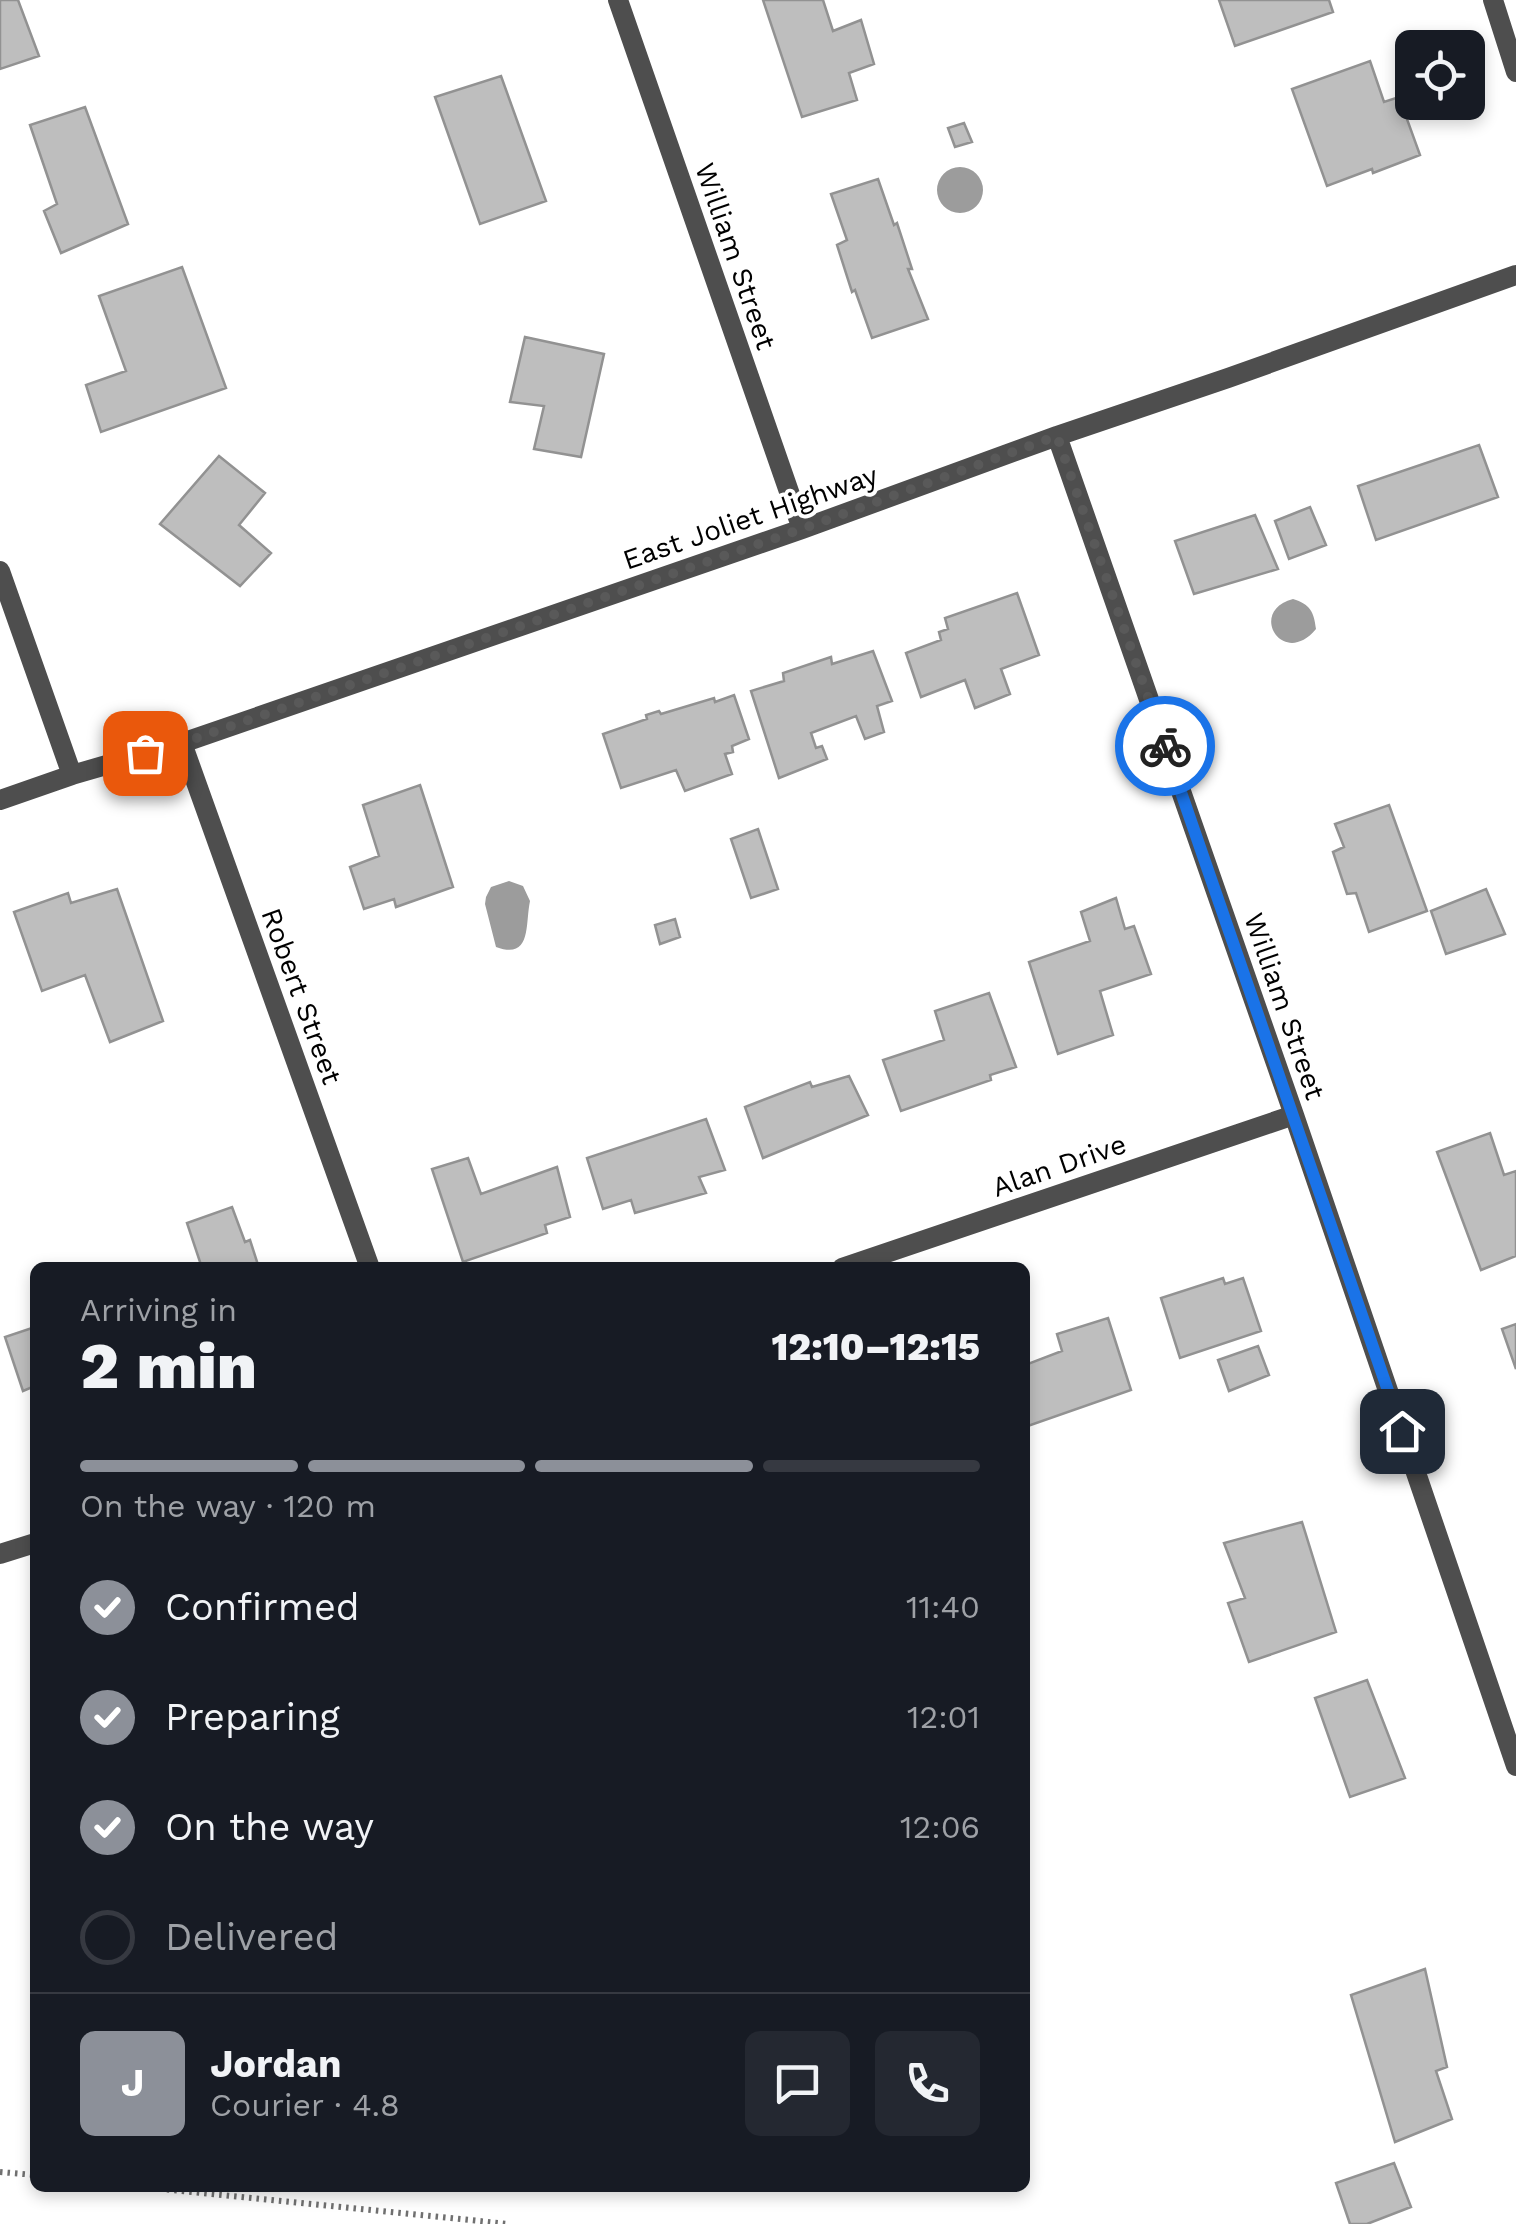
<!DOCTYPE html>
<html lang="en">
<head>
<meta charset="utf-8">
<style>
  :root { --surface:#171b24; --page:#242831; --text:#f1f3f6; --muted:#9ea1a6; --line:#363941; --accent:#8c9099 }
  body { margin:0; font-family:"Work Sans",sans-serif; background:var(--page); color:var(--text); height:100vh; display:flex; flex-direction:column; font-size:38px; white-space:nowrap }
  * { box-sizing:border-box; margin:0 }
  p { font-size:32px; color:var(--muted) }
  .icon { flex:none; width:55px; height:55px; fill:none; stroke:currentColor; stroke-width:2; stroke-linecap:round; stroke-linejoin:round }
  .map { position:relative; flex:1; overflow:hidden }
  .side { position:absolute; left:30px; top:1262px; width:1000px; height:930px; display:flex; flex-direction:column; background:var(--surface); border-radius:15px; box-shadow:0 5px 15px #0003 }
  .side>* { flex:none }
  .controls { position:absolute; left:1395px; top:30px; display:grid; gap:20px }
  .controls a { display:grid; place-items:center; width:90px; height:90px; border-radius:15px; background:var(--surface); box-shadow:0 5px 15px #0003; font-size:50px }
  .pin { position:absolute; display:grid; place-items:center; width:85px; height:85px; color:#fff; margin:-42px; border-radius:20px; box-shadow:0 5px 15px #0006 }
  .courier { position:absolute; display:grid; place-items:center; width:100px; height:100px; margin:-50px; border:8px solid #1a73e8; border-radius:50%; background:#fff; color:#222; box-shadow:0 2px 12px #0007 }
  .summary em { font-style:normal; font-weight:800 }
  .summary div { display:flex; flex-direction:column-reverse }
  .summary { display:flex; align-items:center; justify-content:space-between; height:170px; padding:0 50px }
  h1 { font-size:65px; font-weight:800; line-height:75px }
  .bar { display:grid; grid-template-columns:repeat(4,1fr); gap:15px 10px; align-content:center; height:120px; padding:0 50px }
  .bar i { height:12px; border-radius:8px; background:var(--line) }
  .bar .current { background:var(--accent) }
  .bar p { grid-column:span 4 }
  .line { display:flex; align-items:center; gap:25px; padding:0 50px; border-top:2px solid var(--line) }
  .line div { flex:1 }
  .round { display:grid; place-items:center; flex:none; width:105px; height:105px; border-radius:15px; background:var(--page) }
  ol { padding:0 50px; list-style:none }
  li { display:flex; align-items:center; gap:30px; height:110px }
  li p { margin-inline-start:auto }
  li .icon { padding:10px; border-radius:50%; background:var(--accent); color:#fff; stroke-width:4 }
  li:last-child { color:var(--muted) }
  li i { width:55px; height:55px; border:5px solid var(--line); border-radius:50% }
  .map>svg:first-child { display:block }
  .water { fill:#9c9c9c }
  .building { fill:#bebebe; stroke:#929292; stroke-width:2.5 }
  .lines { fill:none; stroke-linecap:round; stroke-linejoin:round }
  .path { stroke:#707070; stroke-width:6; stroke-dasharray:2.5 5; stroke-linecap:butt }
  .minor { stroke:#4e4e4e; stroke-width:20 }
  .done { stroke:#595959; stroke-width:10; stroke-dasharray:0 18 }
  .route { stroke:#1a73e8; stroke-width:12 }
  .labels { text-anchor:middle; stroke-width:8; stroke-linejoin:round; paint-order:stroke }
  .street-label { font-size:28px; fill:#000; stroke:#fff }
</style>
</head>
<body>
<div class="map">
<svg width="1516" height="2224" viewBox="0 0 1516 2224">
  <rect width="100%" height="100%" fill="#fff"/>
  <!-- water -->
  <path class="water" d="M937 190a23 23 0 1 1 46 0a23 23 0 1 1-46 0Z
    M1293,599C1310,604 1314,612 1316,629C1283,669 1247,611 1293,599Z
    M509,881L523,886L530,901C525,925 532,960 496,947L485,904L486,897L491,887Z"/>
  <!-- building -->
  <path class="building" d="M0,0H18L39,56L0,69Z
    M763,0H823L833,31L861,20L874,64L849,73L857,100L802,117Z
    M1219,0H1329L1333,12L1235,46Z
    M1370,61L1384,102L1399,97L1420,155L1373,173L1372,169L1327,186L1292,89Z
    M501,76L546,201L480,224L435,97Z
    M85,107L128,224L61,253L44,211L57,204L30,125Z
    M964,123L972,142L955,147L948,128Z
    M878,179L894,225L897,223L912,269H908L928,319L872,338L855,290L852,292L837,245L847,240L831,194Z
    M182,267L226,388L101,432L86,385L126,371L99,296Z
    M525,337L604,354L581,457L534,449L544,406L510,402Z
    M1479,445L1498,497L1376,540L1358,486Z
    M219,456L265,493L239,525L271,553L240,586L160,524Z
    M1310,507L1326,545L1289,559L1275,521Z
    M1255,515L1278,569L1194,594L1175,541Z
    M1017,593L1039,655L1001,669L1010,694L975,708L965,680L921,697L906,653L941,640L939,632L948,629L945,618Z
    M873,651L892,701L877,706L884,732L865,739L856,716L811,733L816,748L822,746L827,759L779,778L751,691L784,681L783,673L831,657L832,664Z
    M734,695L749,739L732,746L733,752L725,754L732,774L685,791L676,770L621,788L603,734L647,719L646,715L659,711L661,714L714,698L715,702Z
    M420,785L453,887L396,907L394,899L364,909L350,867L379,856L363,805Z
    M1389,805L1427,911L1369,932L1356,893L1347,894L1333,852L1344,847L1335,824Z
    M758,829L778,889L751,898L731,839Z
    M117,889L163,1021L110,1042L85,975L42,991L14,912L68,893L71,903Z
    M1486,889L1505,934L1446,954L1431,911Z
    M1116,898L1125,929L1134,926L1151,974L1100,991L1113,1035L1058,1054L1029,962L1090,941L1081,912Z
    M675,919L680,937L660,944L655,925Z
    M989,993L1016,1067L990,1075L991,1080L901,1111L883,1060L944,1040L935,1011Z
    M849,1076L868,1115L763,1158L745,1107L810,1082L812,1087Z
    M706,1119L725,1170L699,1177L706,1193L635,1213L631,1200L603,1209L587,1158Z
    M1490,1133L1504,1175L1516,1171V1256L1481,1270L1437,1152Z
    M468,1158L481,1194L557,1167L570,1217L545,1225L547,1233L463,1262L432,1169Z
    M232,1207L245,1242L250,1240L259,1268H202L187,1223Z
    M1223,1278L1225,1284L1243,1278L1261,1331L1180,1358L1161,1298Z
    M1108,1318L1131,1390L1025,1427V1365L1062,1351L1057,1334Z
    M1516,1324V1369L1502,1329Z
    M35,1327V1386L23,1391L5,1337Z
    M1258,1346L1269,1375L1229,1391L1218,1360Z
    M1302,1522L1336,1632L1249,1662L1228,1603L1245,1598L1224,1543Z
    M1367,1680L1405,1778L1350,1797L1315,1698Z
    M1425,1969L1447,2067L1436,2071L1452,2119L1395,2142L1351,1995Z
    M1394,2163L1411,2207L1367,2224H1350L1336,2183Z"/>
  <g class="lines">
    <!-- path -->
    <path class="path" d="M0,2172L35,2175
      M152,2188L509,2224"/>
    <!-- minor -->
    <path class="minor" d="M618,0L802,529
      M1493,0L1516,72
      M1057,436L1294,1115L1516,1766
      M0,571L72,775
      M182,743L370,1268
      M0,800L72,775L182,743L802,529L1057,436L1228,378L1516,275
      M842,1268L1294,1115
      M0,1554L35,1543"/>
  </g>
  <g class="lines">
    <!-- done -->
    <path class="done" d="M145,753L182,743L802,529L1057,436L1165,746"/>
    <!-- route -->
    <path class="route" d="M1165,746L1402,1431"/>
  </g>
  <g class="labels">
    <!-- street labels -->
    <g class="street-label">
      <text transform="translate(736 256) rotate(71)" y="10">William Street</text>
      <text transform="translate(750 517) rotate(-19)" y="10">East Joliet Highway</text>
      <text transform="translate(302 996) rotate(70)" y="10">Robert Street</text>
      <text transform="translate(1285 1006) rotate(71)" y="10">William Street</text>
      <text transform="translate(1059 1165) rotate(-19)" y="10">Alan Drive</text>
    </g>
  </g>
</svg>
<div class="controls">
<a><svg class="icon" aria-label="locate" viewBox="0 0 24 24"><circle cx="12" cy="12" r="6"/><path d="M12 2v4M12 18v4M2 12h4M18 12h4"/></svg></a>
</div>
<div class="pin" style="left:145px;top:753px;background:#ea580c"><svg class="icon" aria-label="bag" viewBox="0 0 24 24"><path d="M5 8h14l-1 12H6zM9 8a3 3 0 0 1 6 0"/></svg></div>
<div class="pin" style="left:1402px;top:1431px;background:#1f2937"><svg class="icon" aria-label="home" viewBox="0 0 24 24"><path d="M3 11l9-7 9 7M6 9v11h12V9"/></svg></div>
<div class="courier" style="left:1165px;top:746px"><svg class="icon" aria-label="bike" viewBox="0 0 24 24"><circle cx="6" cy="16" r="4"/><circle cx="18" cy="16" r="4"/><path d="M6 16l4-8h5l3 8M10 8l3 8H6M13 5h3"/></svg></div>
<section class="side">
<div class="summary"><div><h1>2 min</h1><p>Arriving in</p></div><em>12:10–12:15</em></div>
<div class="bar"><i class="current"></i><i class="current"></i><i class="current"></i><i></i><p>On the way · 120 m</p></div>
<ol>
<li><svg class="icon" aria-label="check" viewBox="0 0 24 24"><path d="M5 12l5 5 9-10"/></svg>Confirmed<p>11:40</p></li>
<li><svg class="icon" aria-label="check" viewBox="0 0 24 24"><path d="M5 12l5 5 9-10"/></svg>Preparing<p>12:01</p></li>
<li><svg class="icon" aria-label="check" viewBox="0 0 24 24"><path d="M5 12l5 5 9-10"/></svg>On the way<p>12:06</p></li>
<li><i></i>Delivered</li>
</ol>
<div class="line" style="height:180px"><b class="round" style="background:var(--accent);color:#fff">J</b><div><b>Jordan</b><p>Courier · 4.8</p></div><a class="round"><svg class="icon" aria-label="chat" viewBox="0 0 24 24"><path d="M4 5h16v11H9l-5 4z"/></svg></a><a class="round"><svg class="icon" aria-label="phone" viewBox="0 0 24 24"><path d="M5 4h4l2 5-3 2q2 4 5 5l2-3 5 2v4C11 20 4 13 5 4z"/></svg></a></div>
</section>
</div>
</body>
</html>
